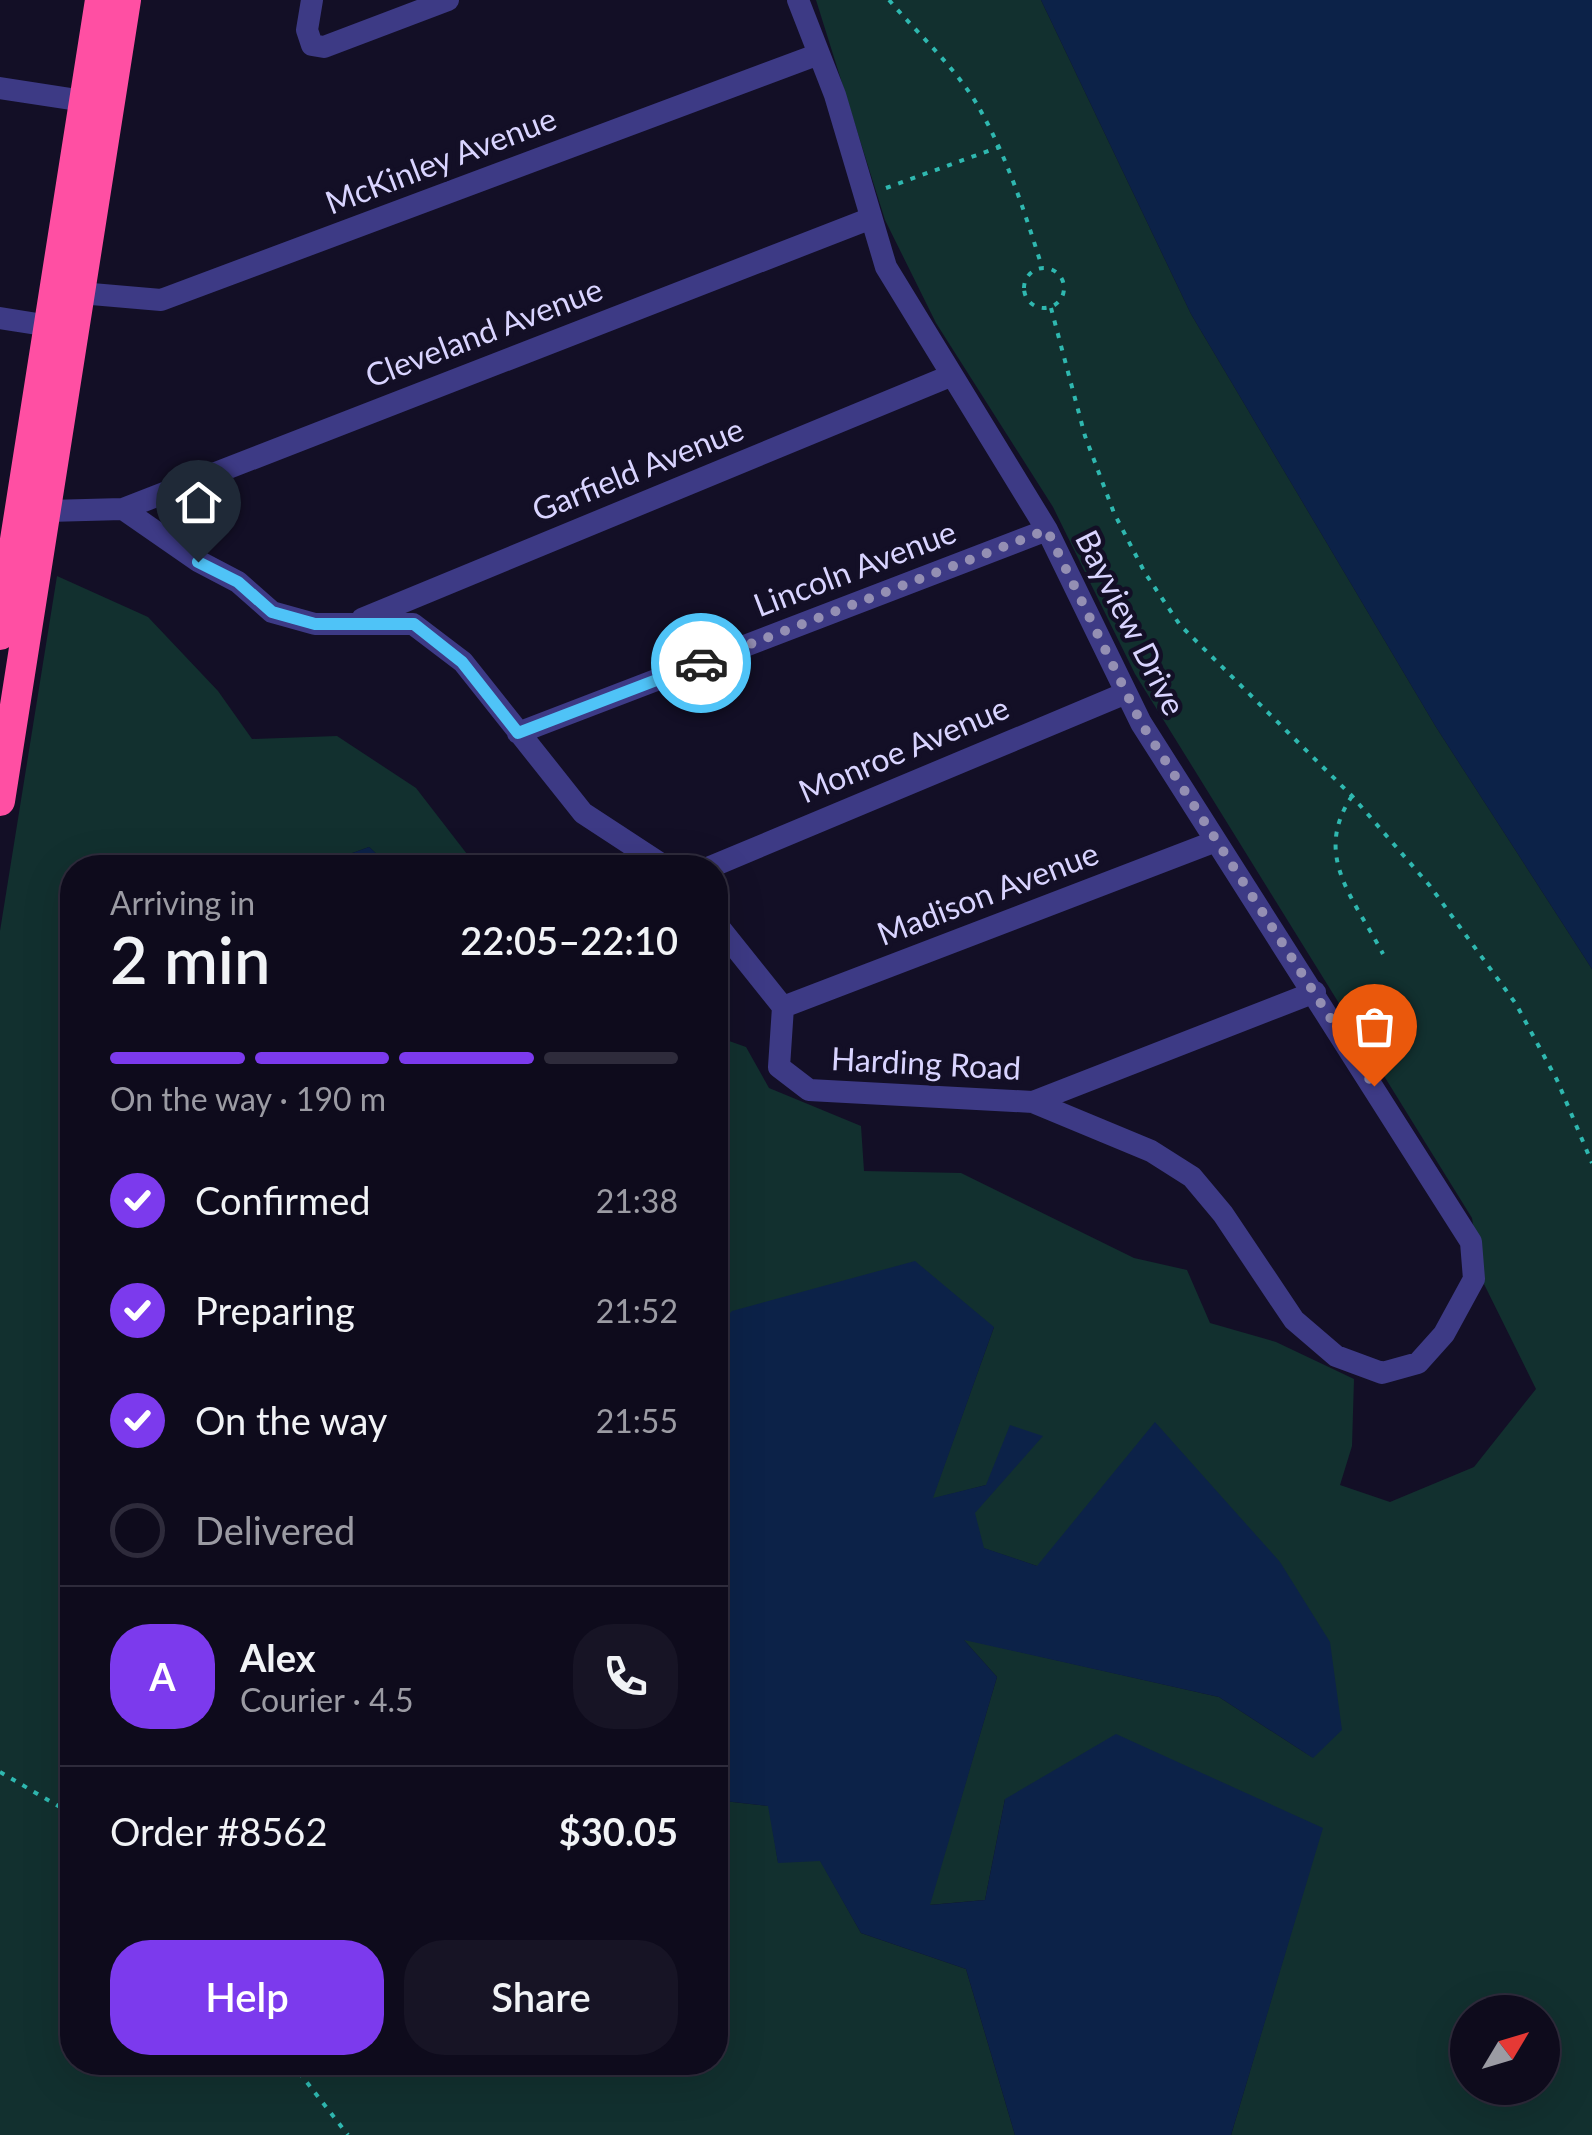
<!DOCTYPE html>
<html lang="en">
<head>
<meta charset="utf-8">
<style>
  :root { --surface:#0e0b1c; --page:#171425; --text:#f1f3f6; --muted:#9b9ba3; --line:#2e2b3b; --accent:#7c3aed }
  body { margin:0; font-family:Lato,sans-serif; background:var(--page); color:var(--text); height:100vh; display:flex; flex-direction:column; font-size:38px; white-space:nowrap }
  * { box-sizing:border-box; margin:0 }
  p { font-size:32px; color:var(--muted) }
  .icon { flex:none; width:55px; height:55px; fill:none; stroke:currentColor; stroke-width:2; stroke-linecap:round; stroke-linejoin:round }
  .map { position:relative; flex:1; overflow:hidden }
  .side { position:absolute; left:60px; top:855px; width:668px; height:1220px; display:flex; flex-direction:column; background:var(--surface); border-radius:40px; box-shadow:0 10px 40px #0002,0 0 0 2px var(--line) }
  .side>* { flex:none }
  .needle { width:65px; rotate:52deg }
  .controls { position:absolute; left:1450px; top:1995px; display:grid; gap:20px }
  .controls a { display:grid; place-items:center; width:110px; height:110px; border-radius:50%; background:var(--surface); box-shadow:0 10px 40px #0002,0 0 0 2px var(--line); font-size:50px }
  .pin { position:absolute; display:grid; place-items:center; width:85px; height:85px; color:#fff; margin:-102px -42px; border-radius:50% 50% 50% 0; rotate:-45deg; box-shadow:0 0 10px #0007 }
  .pin .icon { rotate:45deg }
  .courier { position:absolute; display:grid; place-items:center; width:100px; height:100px; margin:-50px; border:8px solid #4fc3f7; border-radius:50%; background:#fff; color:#222; box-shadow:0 2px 12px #0007 }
  .overview em { font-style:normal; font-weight:600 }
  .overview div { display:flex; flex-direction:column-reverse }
  .overview { display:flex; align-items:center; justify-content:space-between; height:170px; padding:0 50px }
  h1 { font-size:65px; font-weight:600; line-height:75px }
  .bar { display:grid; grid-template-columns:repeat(4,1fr); gap:15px 10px; align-content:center; height:120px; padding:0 50px }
  .bar i { height:12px; border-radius:8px; background:var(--line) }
  .bar .active { background:var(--accent) }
  .bar p { grid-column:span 4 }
  .line { display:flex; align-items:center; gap:25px; padding:0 50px; border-top:2px solid var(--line) }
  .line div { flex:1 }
  .round { display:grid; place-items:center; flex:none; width:105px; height:105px; border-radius:40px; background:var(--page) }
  ol { padding:0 50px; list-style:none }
  li { display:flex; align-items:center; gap:30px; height:110px }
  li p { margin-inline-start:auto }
  li .icon { padding:10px; border-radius:50%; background:var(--accent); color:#fff; stroke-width:4 }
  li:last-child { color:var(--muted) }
  li i { width:55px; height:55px; border:5px solid var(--line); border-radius:50% }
  .cta { display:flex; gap:20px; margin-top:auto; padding:20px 50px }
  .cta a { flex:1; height:115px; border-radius:40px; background:var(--accent); color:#fff; font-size:40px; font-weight:600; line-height:115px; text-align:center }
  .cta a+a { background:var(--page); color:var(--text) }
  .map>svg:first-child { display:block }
  .green { fill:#12302f; fill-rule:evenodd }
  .water { fill:#0c2248 }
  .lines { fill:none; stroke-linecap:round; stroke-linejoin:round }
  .path { stroke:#2fb8b0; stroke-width:4; stroke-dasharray:5 8; stroke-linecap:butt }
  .street { stroke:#3d3a85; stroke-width:22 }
  .highway { stroke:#ff4fa3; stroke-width:30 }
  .done { stroke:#948fb3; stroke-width:10; stroke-dasharray:0 18 }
  .route { stroke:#4fc3f7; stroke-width:12 }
  .labels { text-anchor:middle; stroke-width:9; stroke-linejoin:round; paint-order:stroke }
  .street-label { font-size:32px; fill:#d9d4ff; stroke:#130f26 }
</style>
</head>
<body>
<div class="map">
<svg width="1592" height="2135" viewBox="0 0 1592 2135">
  <rect width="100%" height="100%" fill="#130f26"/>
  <!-- green -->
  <path class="green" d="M816,0H1041L1191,314L1436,727L1592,969V2135H1231L1322,1828L1005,1799L985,1900L929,1905L997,1677L963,1639L1219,1697L1313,1758L1037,1566L983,1548L974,1513L986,1485L932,1499L994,1327L715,1328V1036L746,1047L769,1088L861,1126L864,1171L961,1173L1134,1258L1187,1270L1210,1323L1276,1342L1354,1379L1352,1446L1340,1485L1390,1502L1474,1467L1536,1389L1482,1280L1472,1218L1135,674L1053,507L936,323L885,220ZM1468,2012H1542V2088H1468Z
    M57,576L148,617L218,691L252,739L337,736L416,788L477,867H391L369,847L336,859V867L72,868V2062H715V1800L769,1806L778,1862L820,1860L861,1933L966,1969L1015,2135H0V931Z"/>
  <!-- water -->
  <path class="water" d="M1041,0H1592V969L1436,727L1191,314Z
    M369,847L391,867H336V859Z
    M915,1261L994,1327L933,1498L986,1485L1010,1425L1043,1436L975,1513L984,1548L1037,1566L1155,1422L1280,1562L1330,1642L1342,1730L1313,1758L1219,1697L964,1640L997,1677L930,1905L985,1900L1005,1799L1116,1734L1323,1828L1231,2135H1015L966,1969L861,1933L820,1861L778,1863L768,1806L715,1800V1328L732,1311Z"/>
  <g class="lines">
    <!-- path -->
    <path class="path" d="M889,0C918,34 951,63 975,101C1006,153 1024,210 1042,267
      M886,188L999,147
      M1024 288a20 20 0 1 1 40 0a20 20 0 1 1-40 0Z
      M1051,308L1085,436L1114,513L1145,573L1180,625L1352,796L1430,886L1516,1004L1557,1080L1592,1163
      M1352,796C1312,856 1354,898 1383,954
      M0,1772L72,1814
      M291,2062L348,2135"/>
    <!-- street -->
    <path class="street" d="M312,0L307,30L312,45L324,47L448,0
      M0,88L84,101
      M80,293L161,300L819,54
      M0,318L50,326
      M123,509L869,219
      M48,511L123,509L198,561L238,582L272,612L315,624H413L463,662L583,813L667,868
      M362,619L950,376
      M518,733L1047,530
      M708,868L1126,693
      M715,922L783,1007L779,1067L809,1090L1033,1102L1151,1151L1192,1177L1223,1214L1294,1320L1336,1356L1382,1373L1418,1363L1444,1334L1474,1279L1471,1242L1141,723L1047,530L886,267L835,95L798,0
      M783,1007L1216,841
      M1033,1102L1315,992"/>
    <!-- highway -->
    <path class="highway" d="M0,635L100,0
      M0,801L126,0"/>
  </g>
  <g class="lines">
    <!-- done -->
    <path class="done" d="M701,663L1047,530L1141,723L1374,1086"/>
    <!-- route -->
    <path class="route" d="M198,562L238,582L272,612L315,624H414L462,662L518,733L701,663"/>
  </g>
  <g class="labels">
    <!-- street labels -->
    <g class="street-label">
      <text transform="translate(441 161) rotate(-21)" y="11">McKinley Avenue</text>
      <text transform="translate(484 333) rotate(-21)" y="11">Cleveland Avenue</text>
      <text transform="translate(638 470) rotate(-22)" y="11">Garfield Avenue</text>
      <text transform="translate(855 569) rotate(-21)" y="11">Lincoln Avenue</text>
      <text transform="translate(1130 623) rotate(63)" y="11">Bayview Drive</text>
      <text transform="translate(904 750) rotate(-23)" y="11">Monroe Avenue</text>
      <text transform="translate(988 894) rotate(-21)" y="11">Madison Avenue</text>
      <text transform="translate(926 1064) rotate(3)" y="11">Harding Road</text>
    </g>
  </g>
</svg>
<div class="controls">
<a><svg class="needle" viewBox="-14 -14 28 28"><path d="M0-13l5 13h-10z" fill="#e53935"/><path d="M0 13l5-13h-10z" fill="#9b9ba3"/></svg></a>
</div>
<div class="pin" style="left:1374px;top:1086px;background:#ea580c"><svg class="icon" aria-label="bag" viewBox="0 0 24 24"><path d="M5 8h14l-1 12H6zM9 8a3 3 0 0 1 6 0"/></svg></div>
<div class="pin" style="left:198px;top:562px;background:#1f2937"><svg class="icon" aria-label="home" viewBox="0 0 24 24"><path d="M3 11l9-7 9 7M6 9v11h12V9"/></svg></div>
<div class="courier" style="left:701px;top:663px"><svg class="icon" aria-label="car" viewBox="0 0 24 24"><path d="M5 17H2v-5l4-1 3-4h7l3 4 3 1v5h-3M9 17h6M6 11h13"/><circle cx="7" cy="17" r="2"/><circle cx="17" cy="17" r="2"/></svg></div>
<section class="side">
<div class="overview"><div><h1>2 min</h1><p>Arriving in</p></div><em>22:05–22:10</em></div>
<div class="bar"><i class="active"></i><i class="active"></i><i class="active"></i><i></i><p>On the way · 190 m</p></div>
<ol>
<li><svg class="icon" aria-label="check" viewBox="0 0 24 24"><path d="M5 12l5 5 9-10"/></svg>Confirmed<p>21:38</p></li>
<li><svg class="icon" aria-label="check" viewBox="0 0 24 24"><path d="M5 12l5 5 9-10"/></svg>Preparing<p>21:52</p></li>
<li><svg class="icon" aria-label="check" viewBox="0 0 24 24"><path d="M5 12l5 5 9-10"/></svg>On the way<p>21:55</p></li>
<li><i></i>Delivered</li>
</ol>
<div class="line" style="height:180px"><b class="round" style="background:var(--accent);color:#fff">A</b><div><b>Alex</b><p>Courier · 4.5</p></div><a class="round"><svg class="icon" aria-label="phone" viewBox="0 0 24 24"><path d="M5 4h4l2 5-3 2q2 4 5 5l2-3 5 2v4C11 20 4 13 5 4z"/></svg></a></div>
<div class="line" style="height:130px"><div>Order #8562</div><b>$30.05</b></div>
<div class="cta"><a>Help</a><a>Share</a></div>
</section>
</div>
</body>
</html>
